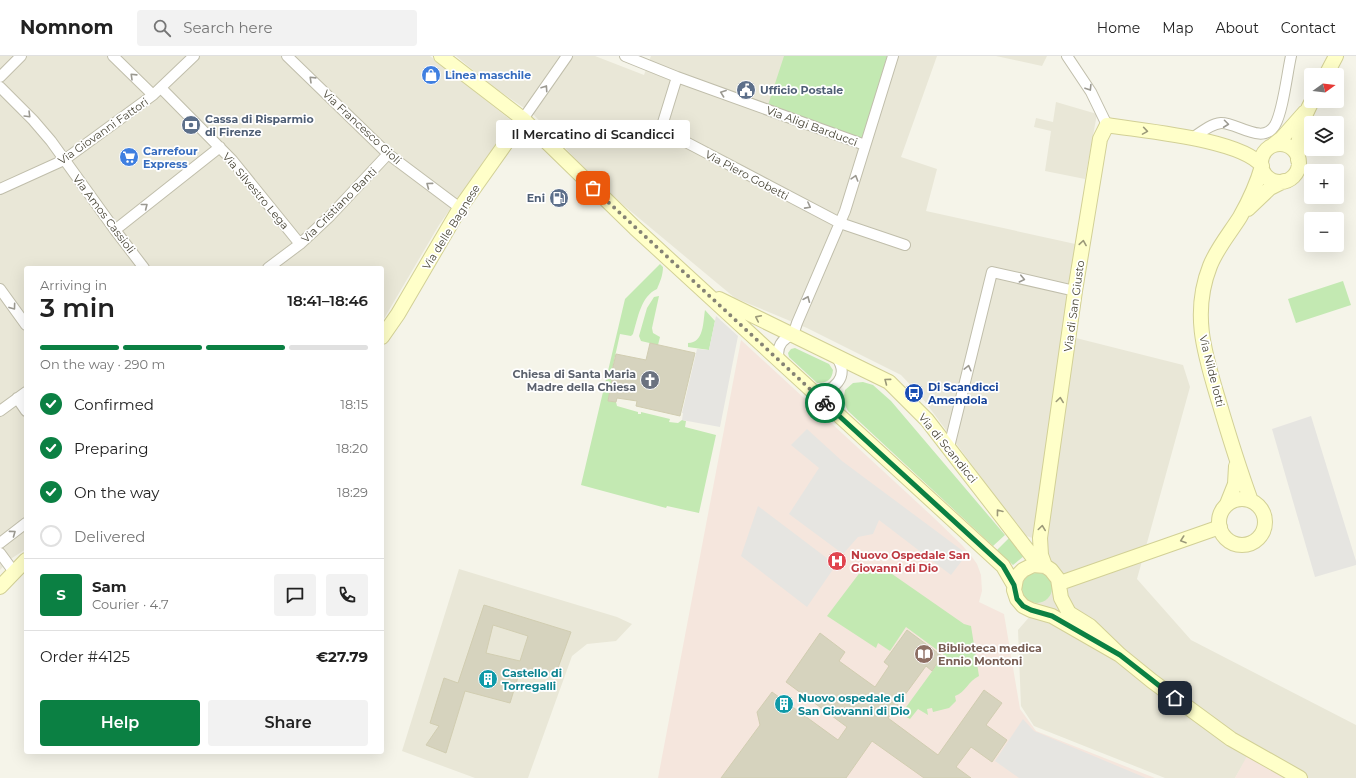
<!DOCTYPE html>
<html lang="en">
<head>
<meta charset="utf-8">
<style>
  :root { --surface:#fff; --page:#f2f2f2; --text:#222; --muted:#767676; --line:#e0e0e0; --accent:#0b8043 }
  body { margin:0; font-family:Montserrat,sans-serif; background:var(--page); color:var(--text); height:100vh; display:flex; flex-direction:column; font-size:15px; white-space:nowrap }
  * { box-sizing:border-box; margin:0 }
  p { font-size:13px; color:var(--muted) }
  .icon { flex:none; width:22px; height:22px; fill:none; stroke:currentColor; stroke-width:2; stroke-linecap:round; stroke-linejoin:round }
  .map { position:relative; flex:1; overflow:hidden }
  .panel { position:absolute; left:24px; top:210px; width:360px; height:488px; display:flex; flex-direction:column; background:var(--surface); border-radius:4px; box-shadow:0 4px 16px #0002 }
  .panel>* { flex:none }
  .needle { width:26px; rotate:75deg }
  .controls { position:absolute; left:1304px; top:12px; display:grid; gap:8px }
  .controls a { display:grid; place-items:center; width:40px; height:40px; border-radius:4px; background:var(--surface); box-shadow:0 4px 16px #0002; font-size:20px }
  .pin { position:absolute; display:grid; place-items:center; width:34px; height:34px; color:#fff; margin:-17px; border-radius:8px; box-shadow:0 2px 6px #0006 }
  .courier { position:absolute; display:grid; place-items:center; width:40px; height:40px; margin:-20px; border:3px solid #0b8043; border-radius:50%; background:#fff; color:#222; box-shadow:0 1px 5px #0007 }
  .bubble { position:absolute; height:28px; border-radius:4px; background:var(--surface); box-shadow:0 4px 16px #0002; font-size:13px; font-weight:600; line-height:28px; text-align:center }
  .head em { font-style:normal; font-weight:600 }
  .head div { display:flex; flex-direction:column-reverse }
  .head { display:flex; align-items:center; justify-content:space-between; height:68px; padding:0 16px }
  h1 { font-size:26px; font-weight:600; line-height:30px }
  .bar { display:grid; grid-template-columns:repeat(4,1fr); gap:6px 4px; align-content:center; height:48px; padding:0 16px }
  .bar i { height:5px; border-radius:3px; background:var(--line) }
  .bar .active { background:var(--accent) }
  .bar p { grid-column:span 4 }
  .line { display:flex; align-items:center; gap:10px; padding:0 16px; border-top:1px solid var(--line) }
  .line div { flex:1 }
  .round { display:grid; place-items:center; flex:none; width:42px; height:42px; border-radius:4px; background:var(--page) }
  ol { padding:0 16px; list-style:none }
  li { display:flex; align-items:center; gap:12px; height:44px }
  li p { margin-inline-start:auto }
  li .icon { padding:4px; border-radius:50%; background:var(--accent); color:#fff; stroke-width:4 }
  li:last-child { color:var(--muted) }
  li i { width:22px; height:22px; border:2px solid var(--line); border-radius:50% }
  .action { display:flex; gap:8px; margin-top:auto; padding:8px 16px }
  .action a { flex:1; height:46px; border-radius:4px; background:var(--accent); color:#fff; font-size:16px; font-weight:600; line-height:46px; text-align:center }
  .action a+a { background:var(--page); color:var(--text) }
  header { display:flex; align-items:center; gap:24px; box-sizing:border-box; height:56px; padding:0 20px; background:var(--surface); border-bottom:1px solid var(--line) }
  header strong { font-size:19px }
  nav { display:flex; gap:22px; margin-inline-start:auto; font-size:14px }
  .search { width:280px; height:36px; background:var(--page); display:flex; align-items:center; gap:10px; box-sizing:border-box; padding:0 14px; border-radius:4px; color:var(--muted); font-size:15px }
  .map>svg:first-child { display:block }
  .residential { fill:#e9e7d7 }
  .medical { fill:#f5e6dd }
  .green { fill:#c3e9b2 }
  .parking { fill:#e6e5e1 }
  .building { fill:#d6d3be; stroke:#d1cdb1; fill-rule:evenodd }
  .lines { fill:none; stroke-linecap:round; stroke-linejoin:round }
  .street-casing { stroke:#c0beab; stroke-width:12 }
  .secondary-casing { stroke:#d2d096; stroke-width:16 }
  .street { stroke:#fff; stroke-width:10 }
  .secondary { stroke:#ffffc9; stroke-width:14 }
  .oneway { stroke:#9b9991 }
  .oneway2 { stroke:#9b9979 }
  .done { stroke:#858375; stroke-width:4; stroke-dasharray:0 7.2 }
  .route { stroke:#0b8043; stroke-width:5 }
  .labels { text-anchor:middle; stroke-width:3.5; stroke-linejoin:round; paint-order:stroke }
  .shop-label { font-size:11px; font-weight:bold; fill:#366cbe; stroke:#fff; text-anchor:start }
  .service-label { font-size:11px; font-weight:bold; fill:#4e5e75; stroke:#fff; text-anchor:start }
  .street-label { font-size:11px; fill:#494637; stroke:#fff }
  .worship-label { font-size:11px; font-weight:bold; fill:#5b616d; stroke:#fff; text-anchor:end }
  .transit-label { font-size:11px; font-weight:bold; fill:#164399; stroke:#fff; text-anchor:start }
  .health-label { font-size:11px; font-weight:bold; fill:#be3a42; stroke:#fff; text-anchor:start }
  .education-label { font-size:11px; font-weight:bold; fill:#785e54; stroke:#fff; text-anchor:start }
  .culture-label { font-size:11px; font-weight:bold; fill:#0d838f; stroke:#fff; text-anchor:start }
</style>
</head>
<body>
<header>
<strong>Nomnom</strong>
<div class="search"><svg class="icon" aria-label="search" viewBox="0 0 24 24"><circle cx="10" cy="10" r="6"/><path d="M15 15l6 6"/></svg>Search here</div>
<nav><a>Home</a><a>Map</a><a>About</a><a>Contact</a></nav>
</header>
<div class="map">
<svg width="1356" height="722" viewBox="0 0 1356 722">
  <rect width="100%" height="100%" fill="#f5f4e9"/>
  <!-- residential -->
  <path class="residential" d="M0,0H430L512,65L439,169L382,266V212H26V493L9,504L0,514Z
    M456,0H595L644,19L651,0H937L901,101L937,113L926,155L1089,191L1076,282L1183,309L1190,331L1137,523L1191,584L1356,669V722H1287L1248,700L1235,722H1165L1034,670L1021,650L1018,574L1031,559L1038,484L1024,479L920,339L901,319L807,272L735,242L604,133L533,58L492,30Z
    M996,0H1047L1042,10Z
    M1056,46L1097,58L1085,123L1045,115L1051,75L1034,71L1036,62L1053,66Z
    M459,513L617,561L632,568L616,585L587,588L572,600L528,722H475L402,695Z"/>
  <!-- medical -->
  <path class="medical" d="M741,284L933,461L962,489L972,501L977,508L981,519L982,535L979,546L1004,558L1020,653L1036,675L1155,722H658Z
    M1247,700L1287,722H1235Z"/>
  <!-- green -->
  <path class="green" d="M784,0H887L863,83L768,49Z
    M660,208L663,211C663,219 660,226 657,233C641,240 638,262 633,278L631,280L620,278L610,323L612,324L608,345L616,346L617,350L638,356V358H641V356L670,363L669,366L678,367L682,364L686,365L685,371L716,379L699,457L667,450L666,452L581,429L625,243Z
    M1343,225L1351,249L1296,267L1288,243Z
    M659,240L652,272L653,277L660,281L658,289L641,285L639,280L647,252L654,241Z
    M705,254L715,265L709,294L688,291V287C704,287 703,266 705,254Z
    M795,292L829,308L833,314C832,324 827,327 817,327L789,301L788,297L791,293Z
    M863,326L873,329L891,345L1005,479L993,490L848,355L843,345L845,334L853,327Z
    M1009,482L1024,500L1013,509L1001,498L996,495Z
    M873,509L882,511L964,568L971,570L979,620C968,625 966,636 955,640L956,645L949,652L933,656L932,652L927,653L928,659L918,653L910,663L901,658L944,599L906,571L890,595L878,587L876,592L827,560L864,511Z
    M1022 532a15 15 0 1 1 30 0a15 15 0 1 1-30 0Z"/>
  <!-- parking -->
  <path class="parking" d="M716,260L738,280L720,371L682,364L683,357H682L697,293L709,294Z
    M1311,360L1356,505V509L1315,521L1272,373Z
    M807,373L842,405L967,498L951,519L879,464L873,478L858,481L843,498L789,458L819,412L791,389Z
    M758,450L836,509L807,551L741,500Z
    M1023,663L1034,675L1146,722H1019L995,705Z"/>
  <!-- building -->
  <path class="building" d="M650,287L695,297L680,360L636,350L637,345L617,342L616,346L608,345L612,324L610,323L616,298L646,304Z
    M484,549L571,576L555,620L538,615L535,623L519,618L510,647L465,635L446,697L426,689L439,670L430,667L444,622L458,627ZM493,569L528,580L520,605L486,597Z
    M907,574L942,600L932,615L926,610L888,662L938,699L984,634L1002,647L986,669L1007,684L992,706L971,691L956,711L971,722H924L872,685L846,722H721L760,669L757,656L772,636L838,684L847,671L786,626L820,577L845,596L839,605L875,631L889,610L884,606Z"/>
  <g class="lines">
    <!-- street casing -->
    <g class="street-casing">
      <path id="street" d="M113,0L153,39
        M287,0L388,98L460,152
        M625,0L677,21L865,89
        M1067,0L1091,36L1107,69
        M0,21L21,0
        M677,21L661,73L840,167L905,189
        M0,31L33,64L51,85L115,174L144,212
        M161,32L232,104L300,188
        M523,63L567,0
        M1191,83C1200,77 1210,68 1221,67C1236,66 1263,90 1275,69C1283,55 1287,18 1291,0
        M0,133L64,104L153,39L194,0
        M115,174L220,91
        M268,212L300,188L330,160L388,98
        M0,233L26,269
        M779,304C776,292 781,283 793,279L797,267L845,155L893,0
        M813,336C834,337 851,320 836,301
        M17,342L26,355
        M0,355L26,336
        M949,391L992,216L1075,235
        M0,487L26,467
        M0,497L14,516"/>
    </g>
    <!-- secondary casing -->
    <g class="secondary-casing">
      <path id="secondary" d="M441,0L523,63L635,172L1003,510L1014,529
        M1326,19L1336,0
        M1261 107a19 19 0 1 1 38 0a19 19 0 1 1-38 0Z
        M1273,89L1282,82L1305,56
        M1298,104C1297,84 1302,63 1312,45
        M1248,153L1270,132L1284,125
        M719,243L889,326L927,364L1039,509
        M382,281L398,258L460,152L523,63
        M1219 466a23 23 0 1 1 46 0a23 23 0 1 1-46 0Z
        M1251,445C1239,412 1229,380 1219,346C1205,299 1191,258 1210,210C1217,192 1230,177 1240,161C1249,145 1257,128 1262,110
        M1227,448L1235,428L1236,410
        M1045,510L1041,499L1040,482L1075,235L1100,83L1107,69C1142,75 1241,83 1262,110
        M1060,527L1220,471
        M0,531L26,504
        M1120,599L1052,560L1031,554L1023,550L1017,543L1014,534L1016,523L1019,518L1023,514L1033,509L1045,510L1051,514L1058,523L1061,542L1069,557L1090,570L1120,599L1152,625L1231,683L1300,722"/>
    </g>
    <!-- street -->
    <use href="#street" class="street"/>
    <!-- secondary -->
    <use href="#secondary" class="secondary"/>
  </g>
  <!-- one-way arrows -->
  <defs><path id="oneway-chevron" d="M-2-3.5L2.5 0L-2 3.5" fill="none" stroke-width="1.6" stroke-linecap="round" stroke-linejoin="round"/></defs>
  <g class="oneway">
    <use href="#oneway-chevron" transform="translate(133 20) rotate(-136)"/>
    <use href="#oneway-chevron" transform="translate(312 23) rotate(-136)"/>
    <use href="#oneway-chevron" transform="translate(545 32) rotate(-56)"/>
    <use href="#oneway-chevron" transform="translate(1089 32) rotate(58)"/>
    <use href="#oneway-chevron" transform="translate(723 37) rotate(-160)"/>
    <use href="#oneway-chevron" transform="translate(28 59) rotate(45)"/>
    <use href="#oneway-chevron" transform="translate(1226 68) rotate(7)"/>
    <use href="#oneway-chevron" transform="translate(855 122) rotate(-73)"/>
    <use href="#oneway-chevron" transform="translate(429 129) rotate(-143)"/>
    <use href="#oneway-chevron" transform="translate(145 150) rotate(-38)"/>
    <use href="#oneway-chevron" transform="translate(808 150) rotate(28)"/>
    <use href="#oneway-chevron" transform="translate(1022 223) rotate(13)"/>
    <use href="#oneway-chevron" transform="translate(807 243) rotate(-67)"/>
    <use href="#oneway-chevron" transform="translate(13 251) rotate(54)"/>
    <use href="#oneway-chevron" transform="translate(968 312) rotate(-76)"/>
    <use href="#oneway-chevron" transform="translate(13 477) rotate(-36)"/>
  </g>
  <g class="oneway2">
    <use href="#oneway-chevron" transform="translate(1145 75) rotate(9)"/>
    <use href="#oneway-chevron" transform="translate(1083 187) rotate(-81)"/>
    <use href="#oneway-chevron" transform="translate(758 262) rotate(-154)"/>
    <use href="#oneway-chevron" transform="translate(887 325) rotate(-143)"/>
    <use href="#oneway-chevron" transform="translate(1060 344) rotate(-82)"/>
    <use href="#oneway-chevron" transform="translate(999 456) rotate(-128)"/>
    <use href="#oneway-chevron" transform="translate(1042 472) rotate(-82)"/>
    <use href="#oneway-chevron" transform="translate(1183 484) rotate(161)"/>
  </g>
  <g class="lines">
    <!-- done -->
    <path class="done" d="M593,132L825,347"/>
    <!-- route -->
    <path class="route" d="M825,347L1003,510L1014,529L1017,543L1023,550L1031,554L1052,560L1120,599L1175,642"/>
  </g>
  <!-- icons -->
  <defs>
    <g id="shop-disc" transform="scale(1)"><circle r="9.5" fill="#3f7fe0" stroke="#fff"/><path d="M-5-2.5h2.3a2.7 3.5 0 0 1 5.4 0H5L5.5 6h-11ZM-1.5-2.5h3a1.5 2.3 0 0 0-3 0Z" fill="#fff"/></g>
    <g id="civic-disc" transform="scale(1)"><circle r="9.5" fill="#5c6f8a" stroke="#fff"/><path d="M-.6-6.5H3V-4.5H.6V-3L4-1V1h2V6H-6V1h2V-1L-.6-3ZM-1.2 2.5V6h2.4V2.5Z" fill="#fff"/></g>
    <g id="bank-disc" transform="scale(1)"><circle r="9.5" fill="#5c6f8a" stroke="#fff"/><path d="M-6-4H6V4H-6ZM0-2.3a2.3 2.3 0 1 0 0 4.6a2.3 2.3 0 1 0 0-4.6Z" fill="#fff"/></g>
    <g id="supermarket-disc" transform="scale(1)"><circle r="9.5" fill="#3f7fe0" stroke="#fff"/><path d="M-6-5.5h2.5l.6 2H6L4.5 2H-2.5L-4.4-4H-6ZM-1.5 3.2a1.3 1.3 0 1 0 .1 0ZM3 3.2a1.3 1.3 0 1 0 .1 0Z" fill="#fff"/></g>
    <g id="fuel-disc" transform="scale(1)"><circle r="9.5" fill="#5c6f8a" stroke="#fff"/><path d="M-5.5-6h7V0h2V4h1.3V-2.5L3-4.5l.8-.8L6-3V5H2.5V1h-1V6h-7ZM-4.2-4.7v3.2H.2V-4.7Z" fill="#fff"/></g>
    <g id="church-disc" transform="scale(1)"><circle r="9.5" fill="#6b7280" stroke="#fff"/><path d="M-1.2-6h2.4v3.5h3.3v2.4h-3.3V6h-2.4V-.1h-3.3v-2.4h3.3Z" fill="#fff"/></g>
    <g id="bus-disc" transform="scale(1)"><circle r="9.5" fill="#1a4fb4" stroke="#fff"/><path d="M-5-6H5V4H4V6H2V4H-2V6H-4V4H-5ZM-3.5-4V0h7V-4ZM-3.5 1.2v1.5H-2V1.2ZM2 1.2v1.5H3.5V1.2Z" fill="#fff"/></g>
    <g id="hospital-disc" transform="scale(1)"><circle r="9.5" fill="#e0444e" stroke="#fff"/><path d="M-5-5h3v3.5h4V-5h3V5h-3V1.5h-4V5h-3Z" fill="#fff"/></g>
    <g id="library-disc" transform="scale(1)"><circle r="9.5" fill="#8d6e63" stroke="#fff"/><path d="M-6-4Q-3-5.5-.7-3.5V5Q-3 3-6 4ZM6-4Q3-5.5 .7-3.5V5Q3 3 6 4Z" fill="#fff"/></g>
    <g id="building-disc" transform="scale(1)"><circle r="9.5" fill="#0f9aa8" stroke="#fff"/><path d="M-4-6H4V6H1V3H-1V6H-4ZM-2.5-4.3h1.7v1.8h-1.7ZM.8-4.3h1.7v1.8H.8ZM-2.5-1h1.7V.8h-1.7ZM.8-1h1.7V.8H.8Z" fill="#fff"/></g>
  </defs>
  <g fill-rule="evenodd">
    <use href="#shop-disc" x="431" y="19"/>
    <use href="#civic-disc" x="746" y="34"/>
    <use href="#bank-disc" x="191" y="69"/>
    <use href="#supermarket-disc" x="129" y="101"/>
    <use href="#fuel-disc" x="559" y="142"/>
    <use href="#church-disc" x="650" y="324"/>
    <use href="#bus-disc" x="914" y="337"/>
    <use href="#hospital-disc" x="837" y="505"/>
    <use href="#library-disc" x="924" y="598"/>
    <use href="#building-disc" x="488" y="623"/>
    <use href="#building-disc" x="784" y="648"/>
  </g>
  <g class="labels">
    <!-- shop labels -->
    <g class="shop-label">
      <text x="445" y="23">Linea maschile</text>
      <text x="143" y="99">Carrefour<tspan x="143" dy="13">Express</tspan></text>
    </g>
    <!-- service labels -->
    <g class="service-label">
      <text x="760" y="38">Ufficio Postale</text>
      <text x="205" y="67">Cassa di Risparmio<tspan x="205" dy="13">di Firenze</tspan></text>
      <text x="545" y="146" text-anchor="end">Eni</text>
    </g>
    <!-- street labels -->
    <g class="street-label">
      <text transform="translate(812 70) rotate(20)" y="4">Via Aligi Barducci</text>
      <text transform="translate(362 71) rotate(43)" y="4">Via Francesco Gioli</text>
      <text transform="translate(103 75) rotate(-35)" y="4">Via Giovanni Fattori</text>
      <text transform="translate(747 119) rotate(28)" y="4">Via Piero Gobetti</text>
      <text transform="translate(256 135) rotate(50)" y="4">Via Silvestro Lega</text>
      <text transform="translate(339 149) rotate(-45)" y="4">Via Cristiano Banti</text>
      <text transform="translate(104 158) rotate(53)" y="4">Via Amos Cassioli</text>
      <text transform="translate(451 171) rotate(-58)" y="4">Via delle Bagnese</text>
      <text transform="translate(1074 250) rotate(-82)" y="4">Via di San Giusto</text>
      <text transform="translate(1212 315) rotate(76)" y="4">Via Nilde Iotti</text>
      <text transform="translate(948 392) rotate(51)" y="4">Via di Scandicci</text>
    </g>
    <!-- worship labels -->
    <g class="worship-label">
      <text x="636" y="322">Chiesa di Santa Maria<tspan x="636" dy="13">Madre della Chiesa</tspan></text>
    </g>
    <!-- transit labels -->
    <g class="transit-label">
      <text x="928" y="335">Di Scandicci<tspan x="928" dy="13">Amendola</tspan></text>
    </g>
    <!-- health labels -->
    <g class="health-label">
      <text x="851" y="503">Nuovo Ospedale San<tspan x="851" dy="13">Giovanni di Dio</tspan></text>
    </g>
    <!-- education labels -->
    <g class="education-label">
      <text x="938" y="596">Biblioteca medica<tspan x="938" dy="13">Ennio Montoni</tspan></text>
    </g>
    <!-- culture labels -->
    <g class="culture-label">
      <text x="502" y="621">Castello di<tspan x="502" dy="13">Torregalli</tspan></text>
      <text x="798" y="646">Nuovo ospedale di<tspan x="798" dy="13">San Giovanni di Dio</tspan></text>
    </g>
  </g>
</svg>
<div class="controls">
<a><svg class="needle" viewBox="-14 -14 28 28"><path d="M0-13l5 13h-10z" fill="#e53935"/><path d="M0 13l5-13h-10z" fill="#767676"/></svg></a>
<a><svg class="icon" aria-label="layers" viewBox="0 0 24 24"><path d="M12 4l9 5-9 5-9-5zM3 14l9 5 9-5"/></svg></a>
<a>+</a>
<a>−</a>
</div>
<div class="pin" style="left:593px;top:132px;background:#ea580c"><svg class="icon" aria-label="bag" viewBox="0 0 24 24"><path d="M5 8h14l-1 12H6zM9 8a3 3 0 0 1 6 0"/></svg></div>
<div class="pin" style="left:1175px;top:642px;background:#1f2937"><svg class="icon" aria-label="home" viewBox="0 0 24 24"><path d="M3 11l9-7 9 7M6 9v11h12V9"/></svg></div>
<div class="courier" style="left:825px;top:347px"><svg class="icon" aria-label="bike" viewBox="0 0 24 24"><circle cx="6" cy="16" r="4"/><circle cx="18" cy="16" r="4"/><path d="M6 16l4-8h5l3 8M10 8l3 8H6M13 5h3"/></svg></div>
<div class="bubble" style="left:496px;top:64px;width:194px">Il Mercatino di Scandicci</div>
<section class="panel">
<div class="head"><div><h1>3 min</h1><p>Arriving in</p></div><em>18:41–18:46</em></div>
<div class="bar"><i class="active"></i><i class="active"></i><i class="active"></i><i></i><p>On the way · 290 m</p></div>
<ol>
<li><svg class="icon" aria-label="check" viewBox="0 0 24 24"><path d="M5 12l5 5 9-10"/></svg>Confirmed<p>18:15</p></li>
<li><svg class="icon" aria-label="check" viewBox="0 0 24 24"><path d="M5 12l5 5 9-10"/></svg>Preparing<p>18:20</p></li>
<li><svg class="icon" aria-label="check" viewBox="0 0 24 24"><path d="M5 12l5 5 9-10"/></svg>On the way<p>18:29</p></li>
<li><i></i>Delivered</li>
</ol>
<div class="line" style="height:72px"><b class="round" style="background:var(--accent);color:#fff">S</b><div><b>Sam</b><p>Courier · 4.7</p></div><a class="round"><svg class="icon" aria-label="chat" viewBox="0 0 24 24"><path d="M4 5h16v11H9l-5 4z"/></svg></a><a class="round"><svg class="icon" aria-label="phone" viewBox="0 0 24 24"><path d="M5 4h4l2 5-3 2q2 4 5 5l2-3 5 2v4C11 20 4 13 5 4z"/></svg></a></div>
<div class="line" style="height:52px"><div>Order #4125</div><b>€27.79</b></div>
<div class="action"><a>Help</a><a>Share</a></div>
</section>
</div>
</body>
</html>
